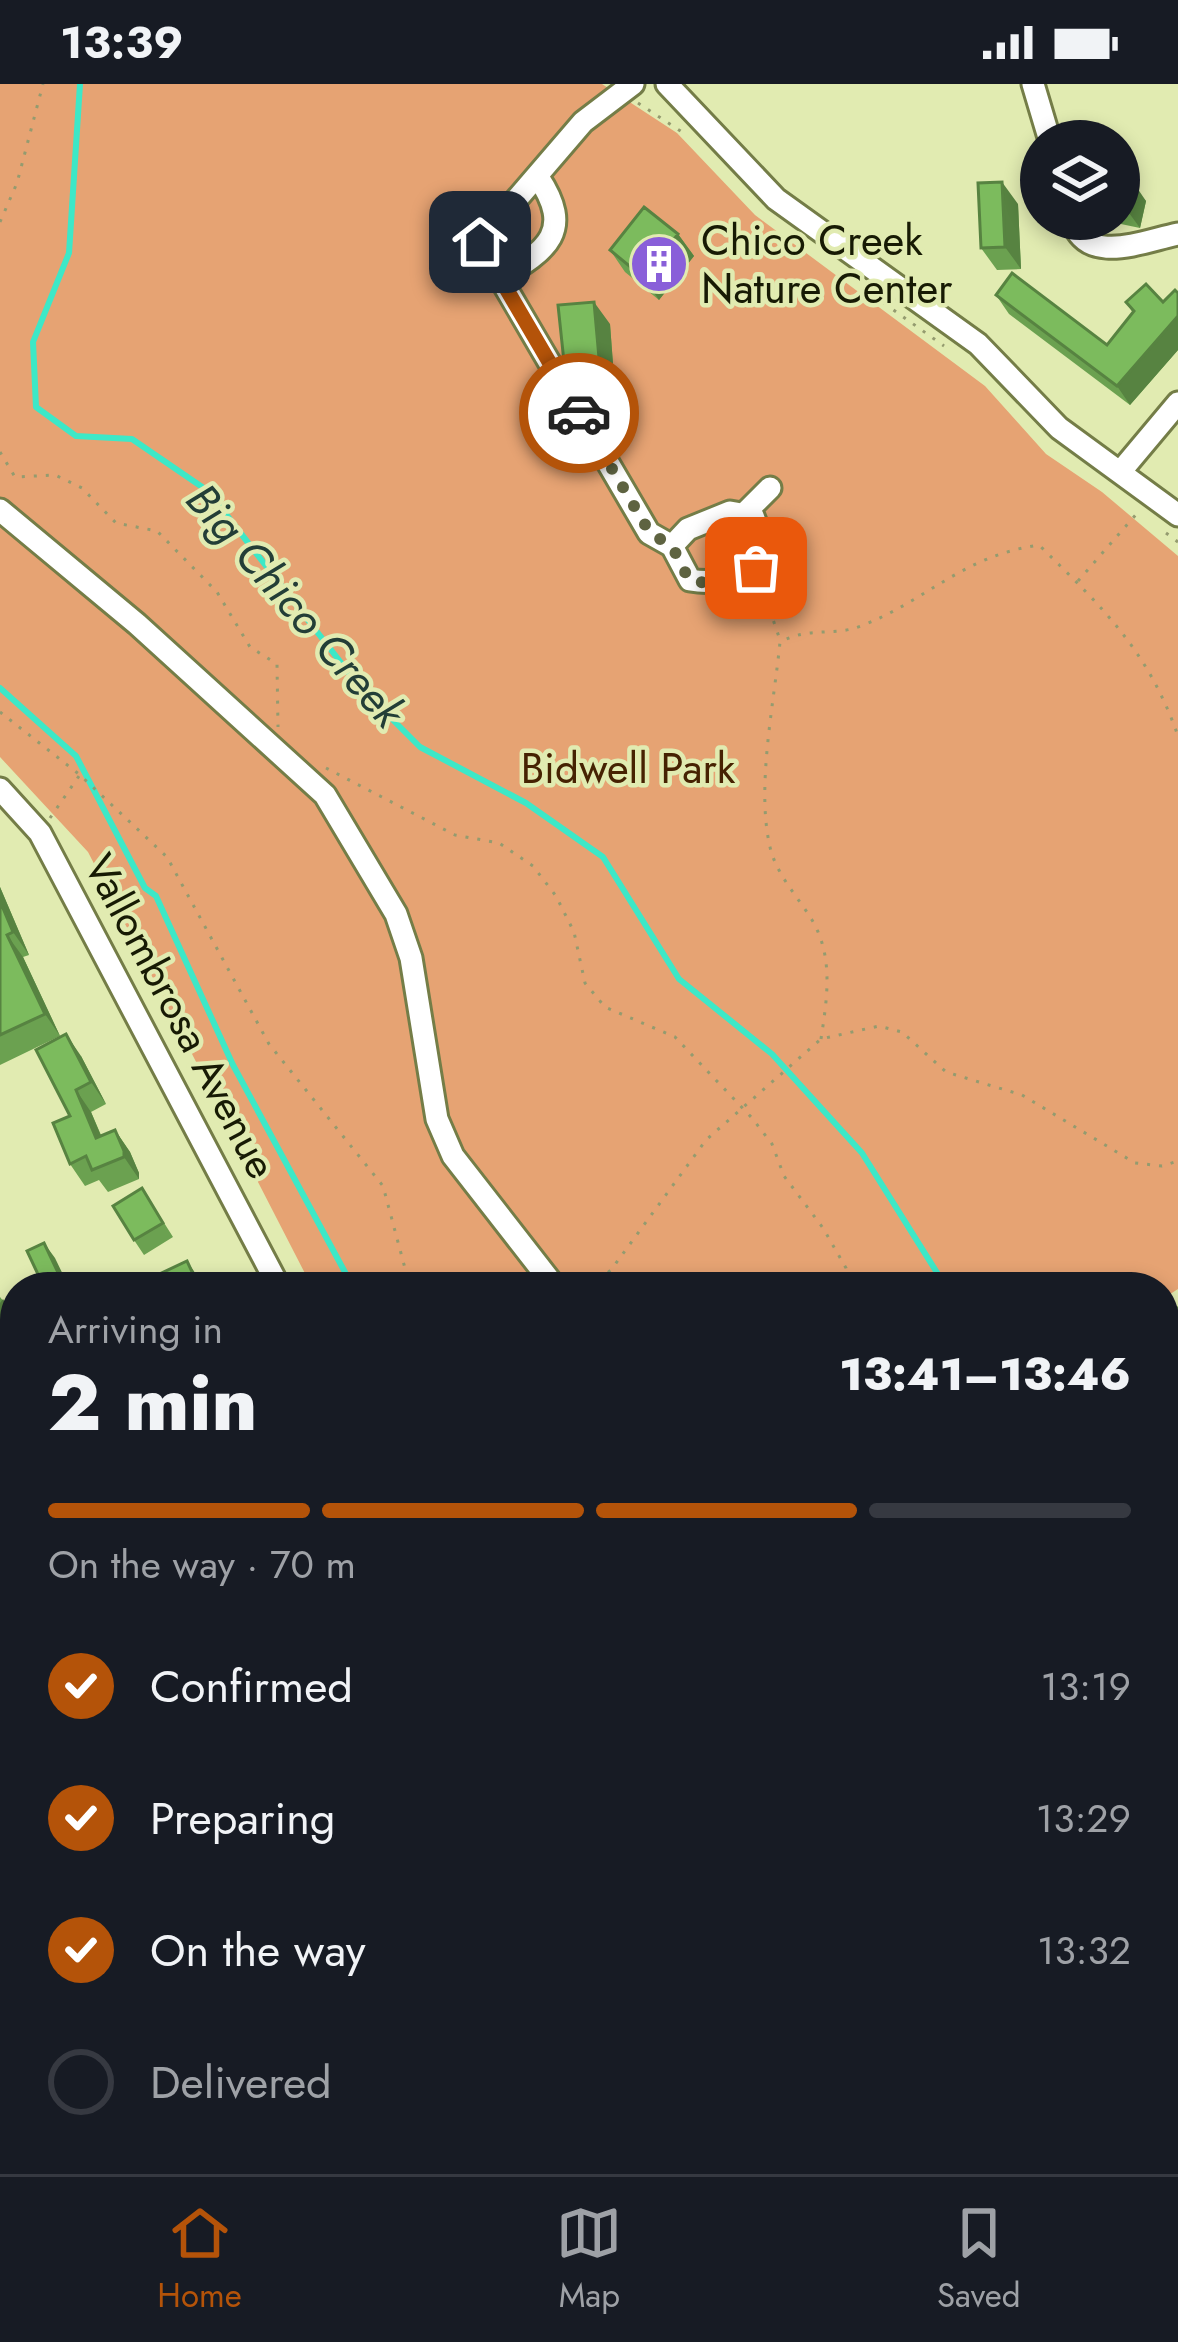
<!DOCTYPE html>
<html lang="en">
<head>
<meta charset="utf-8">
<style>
  :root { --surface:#171b24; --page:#242831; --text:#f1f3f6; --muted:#9ea1a6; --line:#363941; --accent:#b45309 }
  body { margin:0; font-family:Jost,sans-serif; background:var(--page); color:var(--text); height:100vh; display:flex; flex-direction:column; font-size:45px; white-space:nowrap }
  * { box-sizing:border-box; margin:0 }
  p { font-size:39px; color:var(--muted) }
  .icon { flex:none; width:66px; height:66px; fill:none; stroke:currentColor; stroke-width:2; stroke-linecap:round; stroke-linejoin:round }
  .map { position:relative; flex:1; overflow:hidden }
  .sheet { position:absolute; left:0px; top:1188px; width:1179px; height:903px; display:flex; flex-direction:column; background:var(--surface); border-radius:48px 48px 0 0; box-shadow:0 6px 18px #0003 }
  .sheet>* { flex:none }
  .fabs { position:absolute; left:1020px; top:36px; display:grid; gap:24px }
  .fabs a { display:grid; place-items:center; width:120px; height:120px; border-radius:50%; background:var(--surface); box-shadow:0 6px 18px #0003; font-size:60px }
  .pin { position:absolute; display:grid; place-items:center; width:102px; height:102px; color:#fff; margin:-51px; border-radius:24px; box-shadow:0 6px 18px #0006 }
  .courier { position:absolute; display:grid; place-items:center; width:120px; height:120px; margin:-60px; border:9px solid #b45309; border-radius:50%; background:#fff; color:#222; box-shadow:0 3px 15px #0007 }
  .head em { font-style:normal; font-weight:800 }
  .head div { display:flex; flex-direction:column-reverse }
  .head { display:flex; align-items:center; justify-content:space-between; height:204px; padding:0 48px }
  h1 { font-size:78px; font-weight:800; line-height:90px }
  .bar { display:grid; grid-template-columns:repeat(4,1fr); gap:18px 12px; align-content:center; height:144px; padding:0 48px }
  .bar i { height:15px; border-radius:9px; background:var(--line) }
  .bar .selected { background:var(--accent) }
  .bar p { grid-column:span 4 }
  ol { padding:0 48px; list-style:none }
  li { display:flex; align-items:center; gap:36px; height:132px }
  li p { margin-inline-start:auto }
  li .icon { padding:12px; border-radius:50%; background:var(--accent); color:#fff; stroke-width:4 }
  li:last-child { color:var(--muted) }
  li i { width:66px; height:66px; border:6px solid var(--line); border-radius:50% }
  .status { display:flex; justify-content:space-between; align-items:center; height:84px; padding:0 60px; background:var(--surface); direction:ltr }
  .status svg { height:33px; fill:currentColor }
  .menu { display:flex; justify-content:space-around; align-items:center; height:168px; border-top:3px solid var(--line); background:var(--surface); font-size:33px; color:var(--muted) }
  .menu a { display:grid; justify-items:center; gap:6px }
  .menu .selected { color:var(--accent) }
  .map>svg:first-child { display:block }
  .green { fill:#e6a373 }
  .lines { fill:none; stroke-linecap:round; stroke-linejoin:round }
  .stream { stroke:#3de8c7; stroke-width:6 }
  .minor-casing { stroke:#747d47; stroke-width:27 }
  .path { stroke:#949b6f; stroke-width:3; stroke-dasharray:3 9; stroke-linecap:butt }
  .minor { stroke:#fff; stroke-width:21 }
  .wall { fill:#6ba150 }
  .shaded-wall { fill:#578341 }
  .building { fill:#7cbb5d; stroke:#578341; stroke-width:3 }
  .done { stroke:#5e6341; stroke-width:12; stroke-dasharray:0 21.6 }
  .route { stroke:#b45309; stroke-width:15 }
  .labels { text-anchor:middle; stroke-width:9; stroke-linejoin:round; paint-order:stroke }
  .poi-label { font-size:42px; fill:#171a04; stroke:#e1ebb1; text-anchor:start }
  .park-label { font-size:42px; fill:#462202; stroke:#e1ebb1 }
  .street-label { font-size:42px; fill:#171a04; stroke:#e1ebb1 }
  .water-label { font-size:45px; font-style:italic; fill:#233e37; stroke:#e1ebb1 }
</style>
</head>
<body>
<div class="status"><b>13:39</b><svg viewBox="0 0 49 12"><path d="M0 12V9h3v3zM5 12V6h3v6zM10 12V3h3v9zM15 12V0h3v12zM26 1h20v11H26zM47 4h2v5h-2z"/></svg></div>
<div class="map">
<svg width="1178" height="2090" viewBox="0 0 1178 2090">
  <rect width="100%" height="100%" fill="#e1ebb1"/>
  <!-- green -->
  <path class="green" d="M0,0H602L677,49L755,131L985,302L1046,370L1102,408L1178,472V1205L1164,1214V1203H312L88,768L0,673Z
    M1164,1676L1178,1704V2090H982L973,2076H1164Z"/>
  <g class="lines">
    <!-- stream -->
    <path class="stream" d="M80,0L69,169L33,258L36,323L76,352L132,355L208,407L359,602L420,663L526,719L603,773L679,895L772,970L862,1069L946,1203
      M0,604L76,672L145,804L156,812L233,981L353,1203
      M1164,1879L1178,1897
      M1164,2010L1178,2015"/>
    <!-- minor casing -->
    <g class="minor-casing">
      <path id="minor" d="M667,0L776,115L978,260L1059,344L1178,431
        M1033,0L1050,57
        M538,93C574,147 548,166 500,194L479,172L480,158L583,38L633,0
        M1072,135C1086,183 1143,157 1178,150
        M500,194L649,449L672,462
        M1121,387L1178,319
        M0,426L137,540L325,711L396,830L411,874L437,1035L453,1072L555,1203
        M730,428L753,432L766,467C750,493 719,501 690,496L672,462L688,445Z
        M743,431L770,404
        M0,705L40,749L279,1203
        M0,1332L15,1342
        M0,1702L15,1712
        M179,2076L198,2090
        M1122,2076L1144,2090
        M10,2090L19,2076
        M937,2090L950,2077"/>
    </g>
    <!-- path -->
    <path class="path" d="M638,19L685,50
      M0,138L17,99L43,0
      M874,212L944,262
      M0,368L15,393L55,391L82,404L116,439L157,447L217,508L250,563L277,580L278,643
      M1166,449L1178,458
      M1078,497L1139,427
      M762,503L780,556
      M0,628L80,691L167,773L269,960L383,1102L410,1203
      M326,684L455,751L499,759L533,782L556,812L574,848L585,899L605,923L675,953L752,1034L772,1060L784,1092L823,1144L846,1184L852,1203
      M50,734L79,692
      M821,955C827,915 834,873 812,836C798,813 776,790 770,763C756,703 774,620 780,558C811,542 832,553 861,542C928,516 962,472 1039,461C1102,523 1148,566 1178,652
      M589,1203L611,1186L706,1056L821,955L879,942L902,948L946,988L1022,1011L1135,1079L1162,1082L1178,1077
      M1164,1940L1178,1948
      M1001,2076L1012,2090"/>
    <!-- minor -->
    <use href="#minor" class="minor"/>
  </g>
  <!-- wall -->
  <path class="wall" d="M1119,92L1146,117L1140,144L1097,135H1119Z
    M1018,120L1021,185L997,186L981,164Z
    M678,150L694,172L659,216L625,188L610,166Z
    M1178,209V266L1130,321L1009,230L996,211L1107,261L1133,229L1126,218H1163Z
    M610,240L615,307L612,312L587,314L572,292Z
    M0,803L29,871L23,873L60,952L0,981Z
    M81,972L106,1020L91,1028L101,1051L115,1046L130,1068L139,1089V1095L108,1108L99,1096L85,1102L70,1080V1032Z
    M142,1104L173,1153L144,1171L134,1156Z
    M0,1213L15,1232V1288L0,1276Z
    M1178,1224V1305L1164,1285Z
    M1164,1393L1177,1412L1178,1418V1629L1164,1611V1599L1166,1596L1164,1598Z
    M15,1880V2002L6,2016L0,2012V1928L2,1924L0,1922V1882L10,1888Z"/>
  <!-- shaded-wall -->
  <path class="shaded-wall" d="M1131,95L1146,117L1140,144L1124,122Z
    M1002,98L1018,120L1021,185L1005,163Z
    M678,150L694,172L659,216L644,194Z
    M594,218L610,240L615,307L612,312L597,290Z
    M1178,232V266L1130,321L1117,302Z
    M0,803L29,871L13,848L0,817Z
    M7,851L23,873L60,952L45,930Z
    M66,950L81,972L106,1020L91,998Z
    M76,1006L91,1028L111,1076L96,1054Z
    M115,1046L130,1068L139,1089V1095L124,1073Z
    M44,1159L55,1174L69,1203L62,1197Z
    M187,1177L202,1199L204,1203H199Z
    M3,1215L15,1232V1242L0,1234V1219Z
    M15,1257V1284L5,1270Z
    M1168,1269L1178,1283V1305L1164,1285Z
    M1164,1286L1178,1306L1170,1330L1178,1341L1170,1366L1164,1358Z
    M12,1393L15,1397V1433L1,1452L0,1410Z
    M1164,1393L1177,1412L1178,1418V1486L1164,1405Z
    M0,1594L11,1609L0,1624Z
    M15,1792V1836L0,1857V1814Z
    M15,1959V2002L6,2016L0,2008V1981Z"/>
  <!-- building -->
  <path class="building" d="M1119,92L1131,95L1124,122L1119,121Z
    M1002,98L1005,163L981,164L978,99Z
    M644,123L678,150L644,194L610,166Z
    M1012,189L1107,261L1134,227L1126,218L1146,200L1163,218L1175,206L1178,209V232L1117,302L996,211Z
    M594,218L600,285L597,290L572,292L564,278L558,221Z
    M0,817L13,848L7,851L45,930L0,951Z
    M66,950L91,998L76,1006L96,1054L115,1046L124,1067V1073L92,1086L86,1072L70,1080L53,1039L70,1032L36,966Z
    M142,1104L163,1139L134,1156L113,1122Z
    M44,1159L62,1197L49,1203H44L27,1167Z
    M187,1177L199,1203H134V1202Z
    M1178,1224V1264L1168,1269L1164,1280V1230Z
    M0,1231L15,1242V1257L5,1270L0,1266Z
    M0,1385L12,1393L0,1410Z
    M1164,1405L1177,1484L1164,1487Z
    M1174,1494L1178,1500V1516L1165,1524L1178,1547V1559L1164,1567V1499Z
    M1178,1582V1620L1164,1608V1599Z
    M0,1749L15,1759V1792L0,1814Z
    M15,1880V1959L0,1981V1928L7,1917L0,1911V1882L10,1888Z"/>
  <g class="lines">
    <!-- done -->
    <path class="done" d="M579,329L650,449L672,462L689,496L711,500L756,484"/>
    <!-- route -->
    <path class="route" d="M480,158L478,172L500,194L579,329"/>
  </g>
  <!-- icons -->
  <defs>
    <g id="building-disc" transform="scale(3)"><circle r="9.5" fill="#895fd9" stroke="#e1ebb1"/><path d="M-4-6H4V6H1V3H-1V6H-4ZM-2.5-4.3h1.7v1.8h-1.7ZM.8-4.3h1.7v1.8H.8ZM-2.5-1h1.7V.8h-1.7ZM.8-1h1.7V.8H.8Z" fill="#fff"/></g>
  </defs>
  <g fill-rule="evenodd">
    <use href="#building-disc" x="659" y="180"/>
  </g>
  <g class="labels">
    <!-- poi labels -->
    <g class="poi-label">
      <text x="701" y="171">Chico Creek<tspan x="701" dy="48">Nature Center</tspan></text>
    </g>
    <!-- park labels -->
    <g class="park-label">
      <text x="628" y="699">Bidwell Park</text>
    </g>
    <!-- street labels -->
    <g class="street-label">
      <text transform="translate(181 932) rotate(62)" y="15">Vallombrosa Avenue</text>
    </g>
    <!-- water labels -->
    <g class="water-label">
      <text transform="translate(296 521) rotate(49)" y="16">Big Chico Creek</text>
    </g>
  </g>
</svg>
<div class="fabs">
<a><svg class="icon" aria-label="layers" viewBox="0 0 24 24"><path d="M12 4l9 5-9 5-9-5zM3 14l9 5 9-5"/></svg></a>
</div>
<div class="pin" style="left:756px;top:484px;background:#ea580c"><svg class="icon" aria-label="bag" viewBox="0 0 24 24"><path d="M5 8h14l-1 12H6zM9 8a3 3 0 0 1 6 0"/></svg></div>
<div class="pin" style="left:480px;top:158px;background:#1f2937"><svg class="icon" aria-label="home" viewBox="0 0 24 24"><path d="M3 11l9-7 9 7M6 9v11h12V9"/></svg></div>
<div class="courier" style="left:579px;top:329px"><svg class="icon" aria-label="car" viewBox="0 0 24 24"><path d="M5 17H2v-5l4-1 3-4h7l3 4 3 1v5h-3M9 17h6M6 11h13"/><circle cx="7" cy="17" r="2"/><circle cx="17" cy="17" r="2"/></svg></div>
<section class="sheet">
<div class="head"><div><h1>2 min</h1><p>Arriving in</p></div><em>13:41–13:46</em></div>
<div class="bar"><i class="selected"></i><i class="selected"></i><i class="selected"></i><i></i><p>On the way · 70 m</p></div>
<ol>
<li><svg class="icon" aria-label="check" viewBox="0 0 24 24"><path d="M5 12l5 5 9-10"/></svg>Confirmed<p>13:19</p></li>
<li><svg class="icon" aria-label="check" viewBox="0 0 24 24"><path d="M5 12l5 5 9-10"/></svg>Preparing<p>13:29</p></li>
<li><svg class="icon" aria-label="check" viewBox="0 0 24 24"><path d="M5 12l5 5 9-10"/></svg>On the way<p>13:32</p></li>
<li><i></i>Delivered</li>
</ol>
</section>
</div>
<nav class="menu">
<a class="selected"><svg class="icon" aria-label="home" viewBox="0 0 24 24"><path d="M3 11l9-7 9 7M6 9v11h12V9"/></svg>Home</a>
<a><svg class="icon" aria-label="map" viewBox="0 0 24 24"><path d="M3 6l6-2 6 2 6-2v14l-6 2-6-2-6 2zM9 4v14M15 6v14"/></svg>Map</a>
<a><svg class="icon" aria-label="saved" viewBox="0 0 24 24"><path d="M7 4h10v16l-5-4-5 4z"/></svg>Saved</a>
</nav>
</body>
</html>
